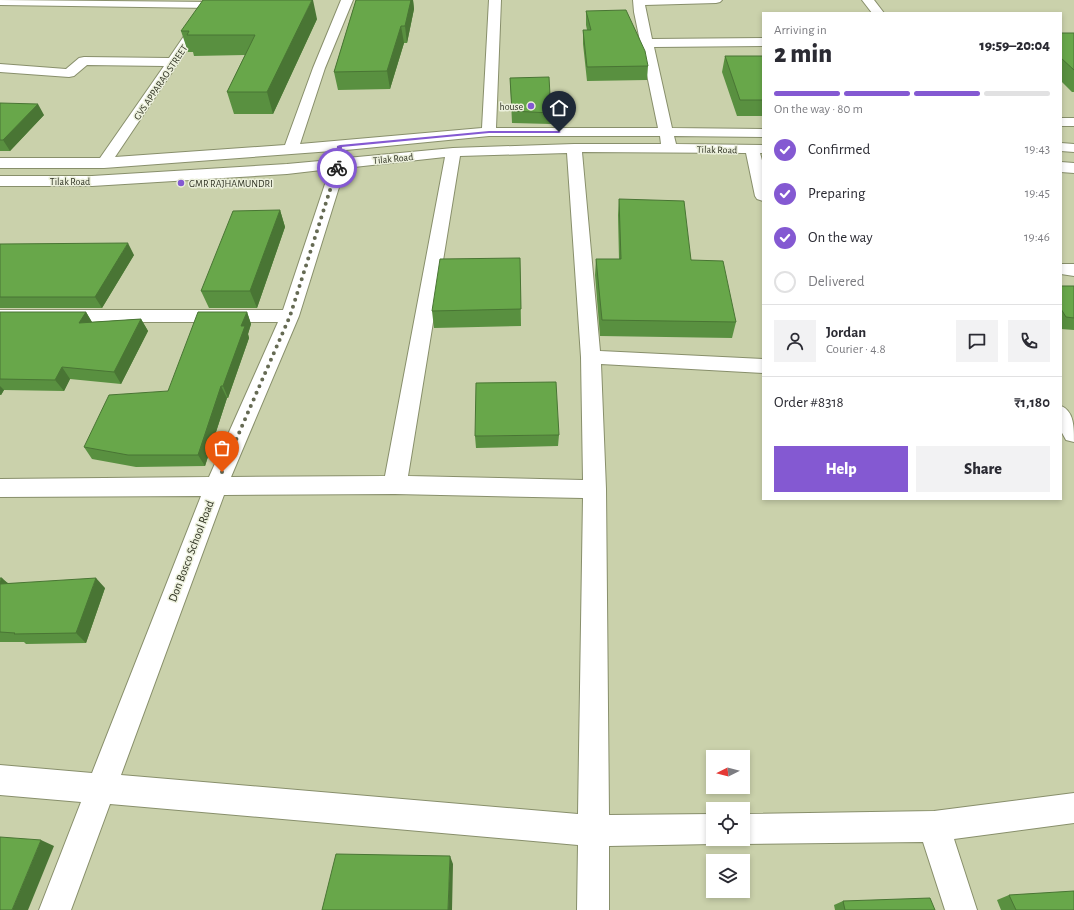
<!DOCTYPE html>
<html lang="en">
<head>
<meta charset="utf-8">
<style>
  :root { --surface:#fff; --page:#f2f2f3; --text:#2b2b33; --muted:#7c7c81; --line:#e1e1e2; --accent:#8459d2 }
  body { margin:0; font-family:"Alegreya Sans",sans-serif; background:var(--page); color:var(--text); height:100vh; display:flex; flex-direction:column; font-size:15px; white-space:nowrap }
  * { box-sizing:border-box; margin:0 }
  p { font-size:13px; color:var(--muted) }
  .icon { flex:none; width:22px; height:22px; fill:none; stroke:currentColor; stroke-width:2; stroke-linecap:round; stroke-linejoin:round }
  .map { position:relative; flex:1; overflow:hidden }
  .details { position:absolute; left:762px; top:12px; width:300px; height:488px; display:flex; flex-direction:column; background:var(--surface); border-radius:0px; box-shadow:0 2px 6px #0003 }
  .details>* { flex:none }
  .needle { width:26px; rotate:264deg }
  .tools { position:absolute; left:706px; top:750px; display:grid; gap:8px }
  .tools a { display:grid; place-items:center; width:44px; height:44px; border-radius:0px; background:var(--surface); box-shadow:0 2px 6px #0003; font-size:20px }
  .pin { position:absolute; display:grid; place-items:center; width:34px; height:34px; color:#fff; margin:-41px -17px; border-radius:50% 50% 50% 0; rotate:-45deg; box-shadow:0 0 4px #0007 }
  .pin .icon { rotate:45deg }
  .courier { position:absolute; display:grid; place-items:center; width:40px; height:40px; margin:-20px; border:3px solid #8459d2; border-radius:50%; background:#fff; color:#222; box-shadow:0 1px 5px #0007 }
  .overview em { font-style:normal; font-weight:800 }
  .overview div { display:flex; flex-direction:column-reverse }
  .overview { display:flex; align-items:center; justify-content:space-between; height:68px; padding:0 12px }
  h1 { font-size:26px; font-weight:800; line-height:30px }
  .bar { display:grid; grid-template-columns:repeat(4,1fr); gap:6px 4px; align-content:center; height:48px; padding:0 12px }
  .bar i { height:5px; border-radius:3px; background:var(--line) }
  .bar .selected { background:var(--accent) }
  .bar p { grid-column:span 4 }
  .line { display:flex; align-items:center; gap:10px; padding:0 12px; border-top:1px solid var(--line) }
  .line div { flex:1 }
  .round { display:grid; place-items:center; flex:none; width:42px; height:42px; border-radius:0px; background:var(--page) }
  ol { padding:0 12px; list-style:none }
  li { display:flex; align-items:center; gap:12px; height:44px }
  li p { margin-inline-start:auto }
  li .icon { padding:4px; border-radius:50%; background:var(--accent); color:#fff; stroke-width:4 }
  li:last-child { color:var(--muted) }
  li i { width:22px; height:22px; border:2px solid var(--line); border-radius:50% }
  .button { display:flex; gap:8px; margin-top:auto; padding:8px 12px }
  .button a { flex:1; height:46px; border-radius:0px; background:var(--accent); color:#fff; font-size:16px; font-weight:800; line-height:46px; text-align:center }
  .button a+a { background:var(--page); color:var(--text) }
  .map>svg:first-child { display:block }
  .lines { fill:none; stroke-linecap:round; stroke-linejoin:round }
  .minor-casing { stroke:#888f6b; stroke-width:2 }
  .minor { fill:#fff; fill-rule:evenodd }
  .wall { fill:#599040 }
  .shaded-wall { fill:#497534 }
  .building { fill:#68a74a; stroke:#497534 }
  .route { fill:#8459d2 }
  .done { stroke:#656a53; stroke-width:4; stroke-dasharray:0 7.2 }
  .poi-dot { fill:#8459d2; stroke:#ecf0dc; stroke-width:1.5 }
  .labels { text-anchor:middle; stroke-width:3; stroke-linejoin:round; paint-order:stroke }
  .far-street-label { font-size:10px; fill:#2f3223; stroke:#ecf0dc }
  .far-poi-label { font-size:10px; fill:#2f3223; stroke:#ecf0dc; text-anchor:end }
  .street-label { font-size:12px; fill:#2f3223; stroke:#ecf0dc }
</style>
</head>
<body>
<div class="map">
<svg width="1074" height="910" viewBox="0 0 1074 910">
  <rect width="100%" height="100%" fill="#cad1ab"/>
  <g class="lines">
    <!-- minor casing -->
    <g class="minor-casing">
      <path id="minor" d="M0,0L212,2L216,3L218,5L216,7L212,8L0,5Z
        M341,0H353L325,68L300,144L482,128L489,0H501L496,128H658L634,12L633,0H722L720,2L716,3L645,5L652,39L763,38V46L654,47L672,128L763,129V137L674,136L676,144L763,145V153H760L763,164V201L757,199L755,196L746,153L582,152L600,351L763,359V373L601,364L606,489L609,815L713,814V839H724L713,844L609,846V910H577L578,845L110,804L71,910H39L81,802L0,795V765L92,773L201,496L0,497V479L209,477L278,322H0V310H283L330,169L287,174L92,186H0V176H92L287,164L331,160L332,151L104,168H0V158H100L164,66L87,65L74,76L69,77L0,72V64L66,69L79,58L84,57L169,58L197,17H205L207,20L115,157L285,145L313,68ZM489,136H660L661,144H574L453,148L347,158L346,150ZM567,153L581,357L583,480L408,476L460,156ZM445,157L385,476L231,477L299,316L345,168ZM395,494L583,498L578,814L121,775L224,495Z
        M862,0H874L884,13H872Z
        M1061,118H1074V126H1061Z
        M1061,143L1074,144V152L1061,151Z
        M1061,162L1074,163V173L1061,172Z
        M1061,264H1074V276L1061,274Z
        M1061,406C1074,411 1074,427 1074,442L1066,440L1061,431Z
        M1074,793V823L954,839L977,910H945L923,842L743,844L732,839H743V814L934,811Z"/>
    </g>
    <!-- minor -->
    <use href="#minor" class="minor"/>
  </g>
  <!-- wall -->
  <path class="wall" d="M356,0H413L414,9L407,43H404L390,89L338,90L334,72Z
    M586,11L648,66L647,80L587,81L583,44V30H587L586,25Z
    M317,19L273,114H234L227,92L245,55L194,56L193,52H188L181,31Z
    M1061,33H1074V92H1072L1061,81Z
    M725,56H763V116H737L722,72Z
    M510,78L551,113V124L512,123Z
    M0,103L44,115L10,151H0Z
    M619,199L691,260L736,322L732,338L600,336L595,275L596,259H619L618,215Z
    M280,210L285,227L257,308H209L201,291Z
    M0,244L134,255L102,308H0Z
    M520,258L521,326L434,328L432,311Z
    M1061,286H1074V330L1061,329Z
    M0,312H86L92,322L141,319L148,331L121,384L70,379L64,391L4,390L1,395H0Z
    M247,312L251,324L248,334L249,338L228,398H227L205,466L136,467L92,459L84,447L168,391Z
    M559,435L558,446L476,448L475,436Z
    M0,578L8,583L105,588L86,643L26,644L24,642H0Z
    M1009,895L1074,910H1001L997,900Z
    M843,901L935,910H835L834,905Z"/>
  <!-- shaded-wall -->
  <path class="shaded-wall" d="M312,0H313L317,19L273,114L267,92Z
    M410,0H413L414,9L407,43L405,26Z
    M401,26L404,43L390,89L387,71Z
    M38,104L44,115L10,151L3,140Z
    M280,210L285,227L257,308L250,291Z
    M128,243L134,255L102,308L95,297Z
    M86,312L93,324L79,323Z
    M247,312L251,324L248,334L249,338L228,398L223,386L241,326Z
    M141,319L148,331L121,384L114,372Z
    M62,367L70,379L64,391L55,380Z
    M0,386L4,390L1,395L0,394Z
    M221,386L227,398L205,466L198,455Z
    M2,578L13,588L0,584V583Z
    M96,578L105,588L86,643L76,633Z
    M41,840L54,846L28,910H12Z
    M450,856L453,864L452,910H448Z"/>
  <!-- building -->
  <path class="building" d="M203,0H312L267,92H227L255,35H187L189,31H181Z
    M356,0H411L405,26H401L387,71L334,72Z
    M626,10L645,51L648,66L587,67L583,30H591L586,11Z
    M1061,33H1074V70L1061,58Z
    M725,56H763V100H740Z
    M549,77L551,113L512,111L510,78Z
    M0,103L38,104L3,140H0Z
    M619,199L684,201L691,260L723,261L736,322L602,320L596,259H621Z
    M280,210L250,291H201L233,211Z
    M128,243L95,297H0V244Z
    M520,258L521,309L432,311L440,259Z
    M1061,286H1074V318L1066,317L1061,309Z
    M0,312H86L79,323L141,319L114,372L62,367L55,380L0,379Z
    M198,312H247L241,326H245L223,386H221L198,455H128L84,447L109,395L168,391Z
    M556,382L559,435L475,436L476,383Z
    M0,578H2L0,583Z
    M96,578L76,633L14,634L15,633L0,632V584Z
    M0,837L41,840L12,910H0Z
    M336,854L450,856L448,910H322Z
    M1074,891V910H1016L1009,895Z
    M930,898L935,910H845L843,901Z"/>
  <!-- route -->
  <path class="route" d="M489,131H559L561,132L559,133H489L342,147L340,168L337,170L335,168L337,146L340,145Z"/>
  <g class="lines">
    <!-- done -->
    <path class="done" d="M222,472L290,316L337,168"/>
  </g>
  <!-- markers -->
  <g class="poi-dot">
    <circle cx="531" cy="106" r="4"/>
    <circle cx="181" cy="183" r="4"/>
  </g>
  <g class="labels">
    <!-- far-street labels -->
    <g class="far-street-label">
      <text transform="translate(160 82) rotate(-56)" y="4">GVS APPARAO STREET</text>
      <text transform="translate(717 149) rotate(1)" y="4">Tilak Road</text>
      <text transform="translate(393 158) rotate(-6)" y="4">Tilak Road</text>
      <text x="70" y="185">Tilak Road</text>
    </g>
    <!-- far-poi labels -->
    <g class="far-poi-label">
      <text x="523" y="110">house</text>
      <text x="189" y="187" text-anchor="start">GMR RAJHAMUNDRI</text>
    </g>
    <!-- street labels -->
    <g class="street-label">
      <text transform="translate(191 551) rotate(-69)" y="4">Don Bosco School Road</text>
    </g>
  </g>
</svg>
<div class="tools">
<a><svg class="needle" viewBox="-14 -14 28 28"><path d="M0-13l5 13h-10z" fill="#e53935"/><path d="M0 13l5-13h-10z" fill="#7c7c81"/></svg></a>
<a><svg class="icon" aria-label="locate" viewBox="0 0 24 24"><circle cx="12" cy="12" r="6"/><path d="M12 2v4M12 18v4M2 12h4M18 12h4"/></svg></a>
<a><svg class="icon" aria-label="layers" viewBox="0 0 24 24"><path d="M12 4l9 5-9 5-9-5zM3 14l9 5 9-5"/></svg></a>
</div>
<div class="pin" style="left:222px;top:472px;background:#ea580c"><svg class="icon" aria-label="bag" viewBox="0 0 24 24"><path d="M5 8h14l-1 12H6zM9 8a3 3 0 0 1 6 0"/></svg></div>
<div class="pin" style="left:559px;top:132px;background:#1f2937"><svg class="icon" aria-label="home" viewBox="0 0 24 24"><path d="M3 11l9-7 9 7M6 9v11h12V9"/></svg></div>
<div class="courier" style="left:337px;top:168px"><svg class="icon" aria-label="bike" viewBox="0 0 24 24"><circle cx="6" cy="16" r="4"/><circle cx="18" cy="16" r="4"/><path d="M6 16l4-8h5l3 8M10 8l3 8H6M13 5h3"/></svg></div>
<section class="details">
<div class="overview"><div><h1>2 min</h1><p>Arriving in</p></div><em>19:59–20:04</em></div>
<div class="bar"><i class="selected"></i><i class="selected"></i><i class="selected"></i><i></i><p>On the way · 80 m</p></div>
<ol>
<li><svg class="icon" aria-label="check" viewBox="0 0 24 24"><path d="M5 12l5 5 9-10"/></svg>Confirmed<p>19:43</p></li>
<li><svg class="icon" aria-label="check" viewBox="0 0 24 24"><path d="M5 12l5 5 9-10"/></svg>Preparing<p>19:45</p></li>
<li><svg class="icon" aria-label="check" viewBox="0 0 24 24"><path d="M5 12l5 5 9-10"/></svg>On the way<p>19:46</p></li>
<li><i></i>Delivered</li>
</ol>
<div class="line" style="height:72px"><a class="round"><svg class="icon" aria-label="person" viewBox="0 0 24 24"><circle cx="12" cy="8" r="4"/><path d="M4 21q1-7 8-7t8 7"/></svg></a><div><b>Jordan</b><p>Courier · 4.8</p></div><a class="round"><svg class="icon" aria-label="chat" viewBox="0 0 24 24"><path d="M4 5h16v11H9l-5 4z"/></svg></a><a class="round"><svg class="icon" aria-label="phone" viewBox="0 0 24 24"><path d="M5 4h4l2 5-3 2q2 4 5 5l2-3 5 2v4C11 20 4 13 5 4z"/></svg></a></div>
<div class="line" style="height:52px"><div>Order #8318</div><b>₹1,180</b></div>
<div class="button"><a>Help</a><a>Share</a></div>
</section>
</div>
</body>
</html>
